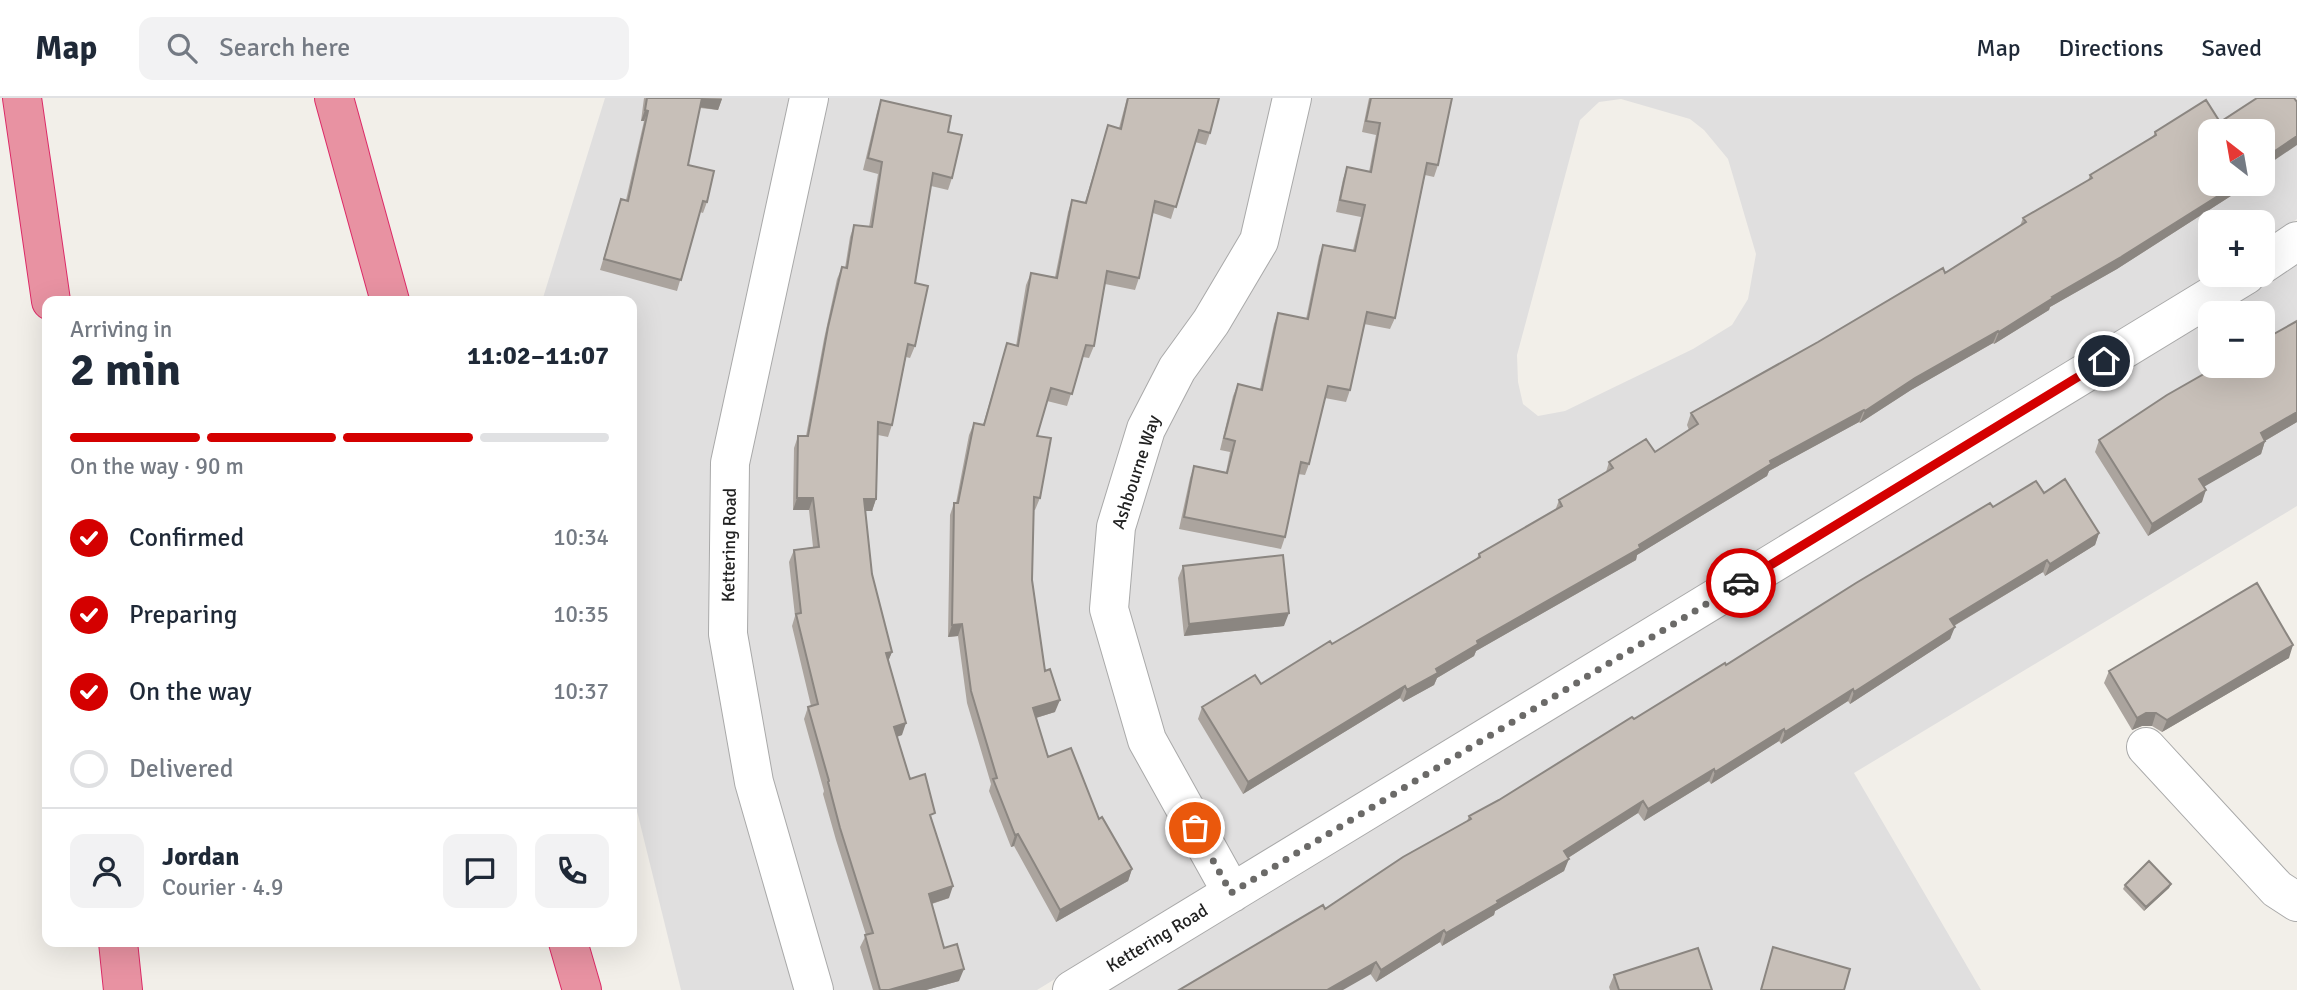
<!DOCTYPE html>
<html lang="en">
<head>
<meta charset="utf-8">
<style>
  :root { --surface:#fff; --page:#f2f2f3; --text:#1f2937; --muted:#747a83; --line:#e0e1e3; --accent:#d40000 }
  body { margin:0; font-family:Signika,sans-serif; background:var(--page); color:var(--text); height:100vh; display:flex; flex-direction:column; font-size:26px; white-space:nowrap }
  * { box-sizing:border-box; margin:0 }
  p { font-size:23px; color:var(--muted) }
  .icon { flex:none; width:38px; height:38px; fill:none; stroke:currentColor; stroke-width:2; stroke-linecap:round; stroke-linejoin:round }
  .map { position:relative; flex:1; overflow:hidden }
  .details { position:absolute; left:42px; top:198px; width:595px; height:651px; display:flex; flex-direction:column; background:var(--surface); border-radius:14px; box-shadow:0 7px 28px #0002 }
  .details>* { flex:none }
  .needle { width:46px; rotate:329deg }
  .controls { position:absolute; left:2198px; top:21px; display:grid; gap:14px }
  .controls a { display:grid; place-items:center; width:77px; height:77px; border-radius:14px; background:var(--surface); box-shadow:0 7px 28px #0002; font-size:35px }
  .pin { position:absolute; display:grid; place-items:center; width:60px; height:60px; color:#fff; margin:-30px; border:4px solid #fff; border-radius:50%; box-shadow:0 2px 7px #0007 }
  .courier { position:absolute; display:grid; place-items:center; width:70px; height:70px; margin:-35px; border:5px solid #d40000; border-radius:50%; background:#fff; color:#222; box-shadow:0 2px 9px #0007 }
  .head em { font-style:normal; font-weight:700 }
  .head div { display:flex; flex-direction:column-reverse }
  .head { display:flex; align-items:center; justify-content:space-between; height:119px; padding:0 28px }
  h1 { font-size:46px; font-weight:700; line-height:52px }
  .bar { display:grid; grid-template-columns:repeat(4,1fr); gap:10px 7px; align-content:center; height:84px; padding:0 28px }
  .bar i { height:9px; border-radius:5px; background:var(--line) }
  .bar .current { background:var(--accent) }
  .bar p { grid-column:span 4 }
  .line { display:flex; align-items:center; gap:18px; padding:0 28px; border-top:2px solid var(--line) }
  .line div { flex:1 }
  .round { display:grid; place-items:center; flex:none; width:74px; height:74px; border-radius:14px; background:var(--page) }
  ol { padding:0 28px; list-style:none }
  li { display:flex; align-items:center; gap:21px; height:77px }
  li p { margin-inline-start:auto }
  li .icon { padding:7px; border-radius:50%; background:var(--accent); color:#fff; stroke-width:4 }
  li:last-child { color:var(--muted) }
  li i { width:38px; height:38px; border:4px solid var(--line); border-radius:50% }
  header { display:flex; align-items:center; gap:42px; box-sizing:border-box; height:98px; padding:0 35px; background:var(--surface); border-bottom:2px solid var(--line) }
  header strong { font-size:33px }
  nav { display:flex; gap:38px; margin-inline-start:auto; font-size:24px }
  .search { width:490px; height:63px; background:var(--page); display:flex; align-items:center; gap:18px; box-sizing:border-box; padding:0 24px; border-radius:14px; color:var(--muted); font-size:26px }
  .map>svg:first-child { display:block }
  .residential { fill:#e0dfdf; fill-rule:evenodd }
  .lines { fill:none; stroke-linecap:round; stroke-linejoin:round }
  .minor-casing { stroke:#a9a9a9; stroke-width:40 }
  .highway-casing { stroke:#dc2a67; stroke-width:40 }
  .minor { stroke:#fff; stroke-width:38 }
  .highway { stroke:#e892a2; stroke-width:38 }
  .wall { fill:#aba49e }
  .shaded-wall { fill:#8b8681 }
  .building { fill:#c7bfb8; stroke:#8b8681; stroke-width:2 }
  .done { stroke:#6b6a68; stroke-width:7; stroke-dasharray:0 12.6 }
  .route { stroke:#d40000; stroke-width:9 }
  .labels { text-anchor:middle; stroke-width:7; stroke-linejoin:round; paint-order:stroke }
  .street-label { font-size:18px; fill:#222; stroke:#fff }
</style>
</head>
<body>
<header>
<strong>Map</strong>
<div class="search"><svg class="icon" aria-label="search" viewBox="0 0 24 24"><circle cx="10" cy="10" r="6"/><path d="M15 15l6 6"/></svg>Search here</div>
<nav><a>Map</a><a>Directions</a><a>Saved</a></nav>
</header>
<div class="map">
<svg width="2297" height="892" viewBox="0 0 2297 892">
  <rect width="100%" height="100%" fill="#f2efe9"/>
  <!-- residential -->
  <path class="residential" d="M605,0H792L714,360L797,892H681L632,693V203H542Z
    M826,0H1275L1244,135L1099,426L1209,787L1037,892H830L770,682L745,536L746,369Z
    M1310,0H2282L2297,23V121L2263,145V124H2210V177L1236,770L1162,637L1126,511L1132,435L1162,339ZM1621,1L1690,21L1704,32L1728,61L1756,156L1748,201L1732,227L1693,251L1565,313L1538,318L1523,306L1518,284L1517,257L1580,22L1599,4ZM2210,33H2263V86H2210Z
    M2297,165V408L1854,675L1981,892H1107L2210,220V268H2263V215H2217Z"/>
  <g class="lines">
    <!-- minor casing -->
    <g class="minor-casing">
      <path id="minor" d="M809,0L730,365L728,536L754,684L814,892
        M2263,166L2297,143
        M2146,649L2277,791L2297,804
        M1232,795L1147,642L1109,511L1116,429L1146,331L1177,271L1211,224L1259,143L1292,0
        M1072,892L2246,177"/>
    </g>
    <!-- highway casing -->
    <g class="highway-casing">
      <path id="highway" d="M22,0L51,203
        M334,0L390,203
        M118,844L123,892
        M568,844L582,892"/>
    </g>
    <!-- minor -->
    <use href="#minor" class="minor"/>
    <!-- highway -->
    <use href="#highway" class="highway"/>
  </g>
  <!-- wall -->
  <path class="wall" d="M644,0H722L718,12L700,10L688,67L707,104L703,115L700,114L677,193L600,172L621,101L626,102L644,23H641Z
    M1127,0H1219L1210,35L1206,47L1195,44L1171,121L1153,115L1139,180L1135,192L1105,186L1094,248L1089,260L1083,259L1067,308L1047,303L1037,338L1040,400L1035,412H1034L1032,482L1045,573L1055,614L1036,620L1048,659L1099,721L1132,771L1128,783L1056,824L1014,748L1011,749L989,693L991,686L967,605L958,538L948,539L950,417L954,405H956L969,337L974,325L983,327L1007,245L1016,248L1026,187L1031,175L1055,179L1068,114L1072,102L1085,104L1108,27L1119,30Z
    M1369,0H1452L1438,67L1434,79L1425,77L1395,220L1390,231L1364,226L1350,292L1346,304L1325,300L1309,366L1305,377L1298,376L1285,439L1281,451L1179,431L1190,380L1194,368L1226,374L1230,354L1220,352L1233,298L1238,286L1260,291L1274,226L1278,215L1306,221L1319,158L1323,147L1353,152L1361,119L1336,114L1343,81L1347,69L1369,74L1376,37L1362,34Z
    M881,2L948,34L952,80L948,92L931,88L915,185V248L910,260L906,259L892,327L888,339L878,337L876,401L872,413H865L872,476L892,554L888,563L902,637L897,639L910,681L932,723L949,800L932,806L944,850L959,883L926,892H873L860,849L866,837L836,742L823,696L824,693L804,621L808,609L811,608L792,528L795,518L789,464L794,452L813,449L809,412H793L794,350L798,338H806L824,241L837,181L842,169L845,170L850,139L854,127L869,129L878,76L863,72L877,14Z
    M2220,24L2263,33L2248,87L2117,171L2050,209L2049,212L1994,246L1993,245L1911,292L1860,325L1859,324L1769,373L1767,378L1637,457L1636,462L1476,553L1474,558L1437,580L1434,587L1403,604L1400,600L1243,696L1198,621L1202,609L1261,586L1332,546L1476,462L1479,456L1555,413L1559,402L1606,374L1609,364L1655,354L1689,332L1687,327L1691,315L1945,175L2020,128L2023,120L2088,83L2090,77L2153,39L2155,34Z
    M2297,222V324L2265,343L2261,356L2204,388L2202,404L2148,438L2095,354L2099,342L2297,223Z
    M2044,395L2099,435L2095,447L2045,478L2043,474L1954,528L1950,541L1850,606L1848,603L1781,646L1779,643L1711,686L1709,683L1644,723L1638,715L1568,760L1564,773L1495,813L1494,817L1442,848L1440,844L1376,884L1325,811L1467,723L1469,718L1499,702L1634,621L1993,409Z
    M1183,468L1284,528L1184,538L1178,480Z
    M2289,560L2162,634L2152,628H2142L2132,632L2104,585L2109,573Z
    M2171,786L2169,790L2144,813L2123,791L2125,787Z
    M1614,877L1712,892H1610L1609,889Z"/>
  <!-- shaded-wall -->
  <path class="shaded-wall" d="M702,0L722,1L718,12L699,9Z
    M645,12L648,13L644,23H641Z
    M2297,38V47L2263,70V61Z
    M2237,86H2249L2248,87L2117,171L2050,209L2049,212L1994,246L1999,234L2052,199Z
    M1998,233L1993,245L1911,292L1860,325L1865,313L1915,280Z
    M1864,312L1859,324L1769,373L1767,378L1637,457L1636,462L1476,553L1474,558L1437,580L1434,587L1403,604L1407,592L1436,571L1477,543L1639,447L1770,363Z
    M2297,314V324L2256,348L2261,335Z
    M2265,343L2261,356L2195,394L2199,381Z
    M2206,392L2202,404L2148,438L2152,426Z
    M797,400H813L809,412H793Z
    M864,401H876L872,413H860Z
    M2099,435L2095,447L2045,478L2050,466Z
    M2047,462L2043,474L1945,533L1950,521Z
    M1289,515L1284,528L1184,538L1189,526Z
    M962,526L958,538L948,539L952,527Z
    M1955,529L1950,541L1850,606L1854,594Z
    M2293,547L2289,560L2162,634L2167,622Z
    M892,554L887,566L886,555Z
    M1405,588L1400,600L1243,696L1248,684Z
    M1853,591L1848,603L1781,646L1785,634Z
    M1060,602L1055,614L1029,622L1033,610Z
    M2146,615H2156L2152,628H2142L2132,632L2137,620Z
    M906,625L902,637L889,641L894,629Z
    M1784,631L1779,643L1711,686L1715,674Z
    M1714,671L1709,683L1644,723L1648,711Z
    M1643,703L1638,715L1560,765L1564,753Z
    M1018,736L1014,748L1011,749L1015,737Z
    M1569,761L1564,773L1495,813L1494,817L1442,848L1446,835L1497,803Z
    M1132,771L1128,783L1056,824L1060,812Z
    M2171,786L2169,790L2144,813L2146,809Z
    M953,788L949,800L924,808L929,796Z
    M1444,832L1440,844L1376,884L1381,872Z
    M1376,864L1371,876L1343,892H1327Z
    M964,871L959,883L926,892H889Z"/>
  <!-- building -->
  <path class="building" d="M647,0H702L688,67L714,73L707,104L703,103L681,182L604,161L621,101L628,103L648,13L645,12Z
    M1128,0H1219L1210,35L1199,32L1176,109L1155,103L1139,180L1107,173L1094,248L1086,247L1072,296L1051,290L1037,338L1051,340L1040,400L1034,399L1032,482L1045,573L1050,571L1060,602L1033,610L1048,659L1071,650L1099,721L1102,719L1132,771L1060,812L1018,736L1015,737L993,681L997,680L971,593L962,526L952,527L954,405H958L974,325L984,327L1007,245L1018,248L1031,175L1057,180L1072,102L1086,105L1108,27L1121,31Z
    M1371,0H1452L1438,67L1427,65L1395,220L1367,214L1350,292L1328,288L1309,366L1301,364L1285,439L1184,419L1194,368L1227,375L1235,343L1224,340L1238,286L1262,292L1278,215L1308,221L1323,147L1355,153L1365,107L1340,102L1347,69L1371,74L1380,25L1366,23Z
    M2257,0H2294L2297,4V38L2263,61V33H2210V86H2237L2121,159L2052,199L2053,200L1999,234L1998,233L1915,280L1865,313L1864,312L1770,363L1771,366L1639,447L1640,450L1477,543L1478,546L1436,571L1438,575L1407,592L1405,588L1248,684L1202,609L1255,577L1261,586L1330,543L1332,546L1480,459L1479,456L1562,408L1559,402L1613,370L1609,364L1646,341L1655,354L1698,326L1691,315L1818,244L1943,170L1945,175L2026,124L2023,120L2092,80L2090,77L2156,37L2155,34L2206,2L2220,24Z
    M881,2L951,18L948,34L962,37L952,80L933,75L915,185L928,188L915,248L908,246L892,327L878,324L876,401H864L872,476L892,554L886,555L906,625L894,629L910,681L925,676L935,715L930,717L953,788L929,796L944,850L957,846L964,871L889,892H880L865,837L873,835L840,730L828,684L829,683L808,609L818,606L796,516L801,515L794,452L819,449L813,400H797L798,338H808L828,229L842,169L847,170L854,127L872,129L882,64L868,60Z
    M2297,223V314L2261,335L2265,343L2199,381L2206,392L2152,426L2099,342L2167,297L2218,268H2263V242Z
    M2065,381L2099,435L2050,466L2047,462L1950,521L1955,529L1854,594L1853,591L1785,634L1784,631L1715,674L1714,671L1648,711L1643,703L1564,753L1569,761L1497,803L1498,805L1446,835L1444,832L1381,872L1376,864L1327,892H1179L1323,807L1325,811L1403,759L1471,721L1469,718L1499,702L1632,619L1634,621L1725,565L1726,567L1856,485L1990,405L1993,409L2036,383L2044,395Z
    M1283,457L1289,515L1189,526L1183,468Z
    M2257,485L2293,547L2167,622L2156,615H2146L2137,620L2109,573Z
    M2149,763L2171,786L2146,809L2125,787Z
    M1773,849L1850,871L1844,892H1761Z
    M1698,850L1712,892H1619L1614,877Z"/>
  <g class="lines">
    <!-- done -->
    <path class="done" d="M1195,730L1231,795L1741,485"/>
    <!-- route -->
    <path class="route" d="M1741,485L2104,263"/>
  </g>
  <g class="labels">
    <!-- street labels -->
    <g class="street-label">
      <text transform="translate(1136 374) rotate(-72)" y="6">Ashbourne Way</text>
      <text transform="translate(729 447) rotate(-89)" y="6">Kettering Road</text>
      <text transform="translate(1157 840) rotate(-31)" y="6">Kettering Road</text>
    </g>
  </g>
</svg>
<div class="controls">
<a><svg class="needle" viewBox="-14 -14 28 28"><path d="M0-13l5 13h-10z" fill="#e53935"/><path d="M0 13l5-13h-10z" fill="#747a83"/></svg></a>
<a>+</a>
<a>−</a>
</div>
<div class="pin" style="left:1195px;top:730px;background:#ea580c"><svg class="icon" aria-label="bag" viewBox="0 0 24 24"><path d="M5 8h14l-1 12H6zM9 8a3 3 0 0 1 6 0"/></svg></div>
<div class="pin" style="left:2104px;top:263px;background:#1f2937"><svg class="icon" aria-label="home" viewBox="0 0 24 24"><path d="M3 11l9-7 9 7M6 9v11h12V9"/></svg></div>
<div class="courier" style="left:1741px;top:485px"><svg class="icon" aria-label="car" viewBox="0 0 24 24"><path d="M5 17H2v-5l4-1 3-4h7l3 4 3 1v5h-3M9 17h6M6 11h13"/><circle cx="7" cy="17" r="2"/><circle cx="17" cy="17" r="2"/></svg></div>
<section class="details">
<div class="head"><div><h1>2 min</h1><p>Arriving in</p></div><em>11:02–11:07</em></div>
<div class="bar"><i class="current"></i><i class="current"></i><i class="current"></i><i></i><p>On the way · 90 m</p></div>
<ol>
<li><svg class="icon" aria-label="check" viewBox="0 0 24 24"><path d="M5 12l5 5 9-10"/></svg>Confirmed<p>10:34</p></li>
<li><svg class="icon" aria-label="check" viewBox="0 0 24 24"><path d="M5 12l5 5 9-10"/></svg>Preparing<p>10:35</p></li>
<li><svg class="icon" aria-label="check" viewBox="0 0 24 24"><path d="M5 12l5 5 9-10"/></svg>On the way<p>10:37</p></li>
<li><i></i>Delivered</li>
</ol>
<div class="line" style="height:126px"><a class="round"><svg class="icon" aria-label="person" viewBox="0 0 24 24"><circle cx="12" cy="8" r="4"/><path d="M4 21q1-7 8-7t8 7"/></svg></a><div><b>Jordan</b><p>Courier · 4.9</p></div><a class="round"><svg class="icon" aria-label="chat" viewBox="0 0 24 24"><path d="M4 5h16v11H9l-5 4z"/></svg></a><a class="round"><svg class="icon" aria-label="phone" viewBox="0 0 24 24"><path d="M5 4h4l2 5-3 2q2 4 5 5l2-3 5 2v4C11 20 4 13 5 4z"/></svg></a></div>
</section>
</div>
</body>
</html>
